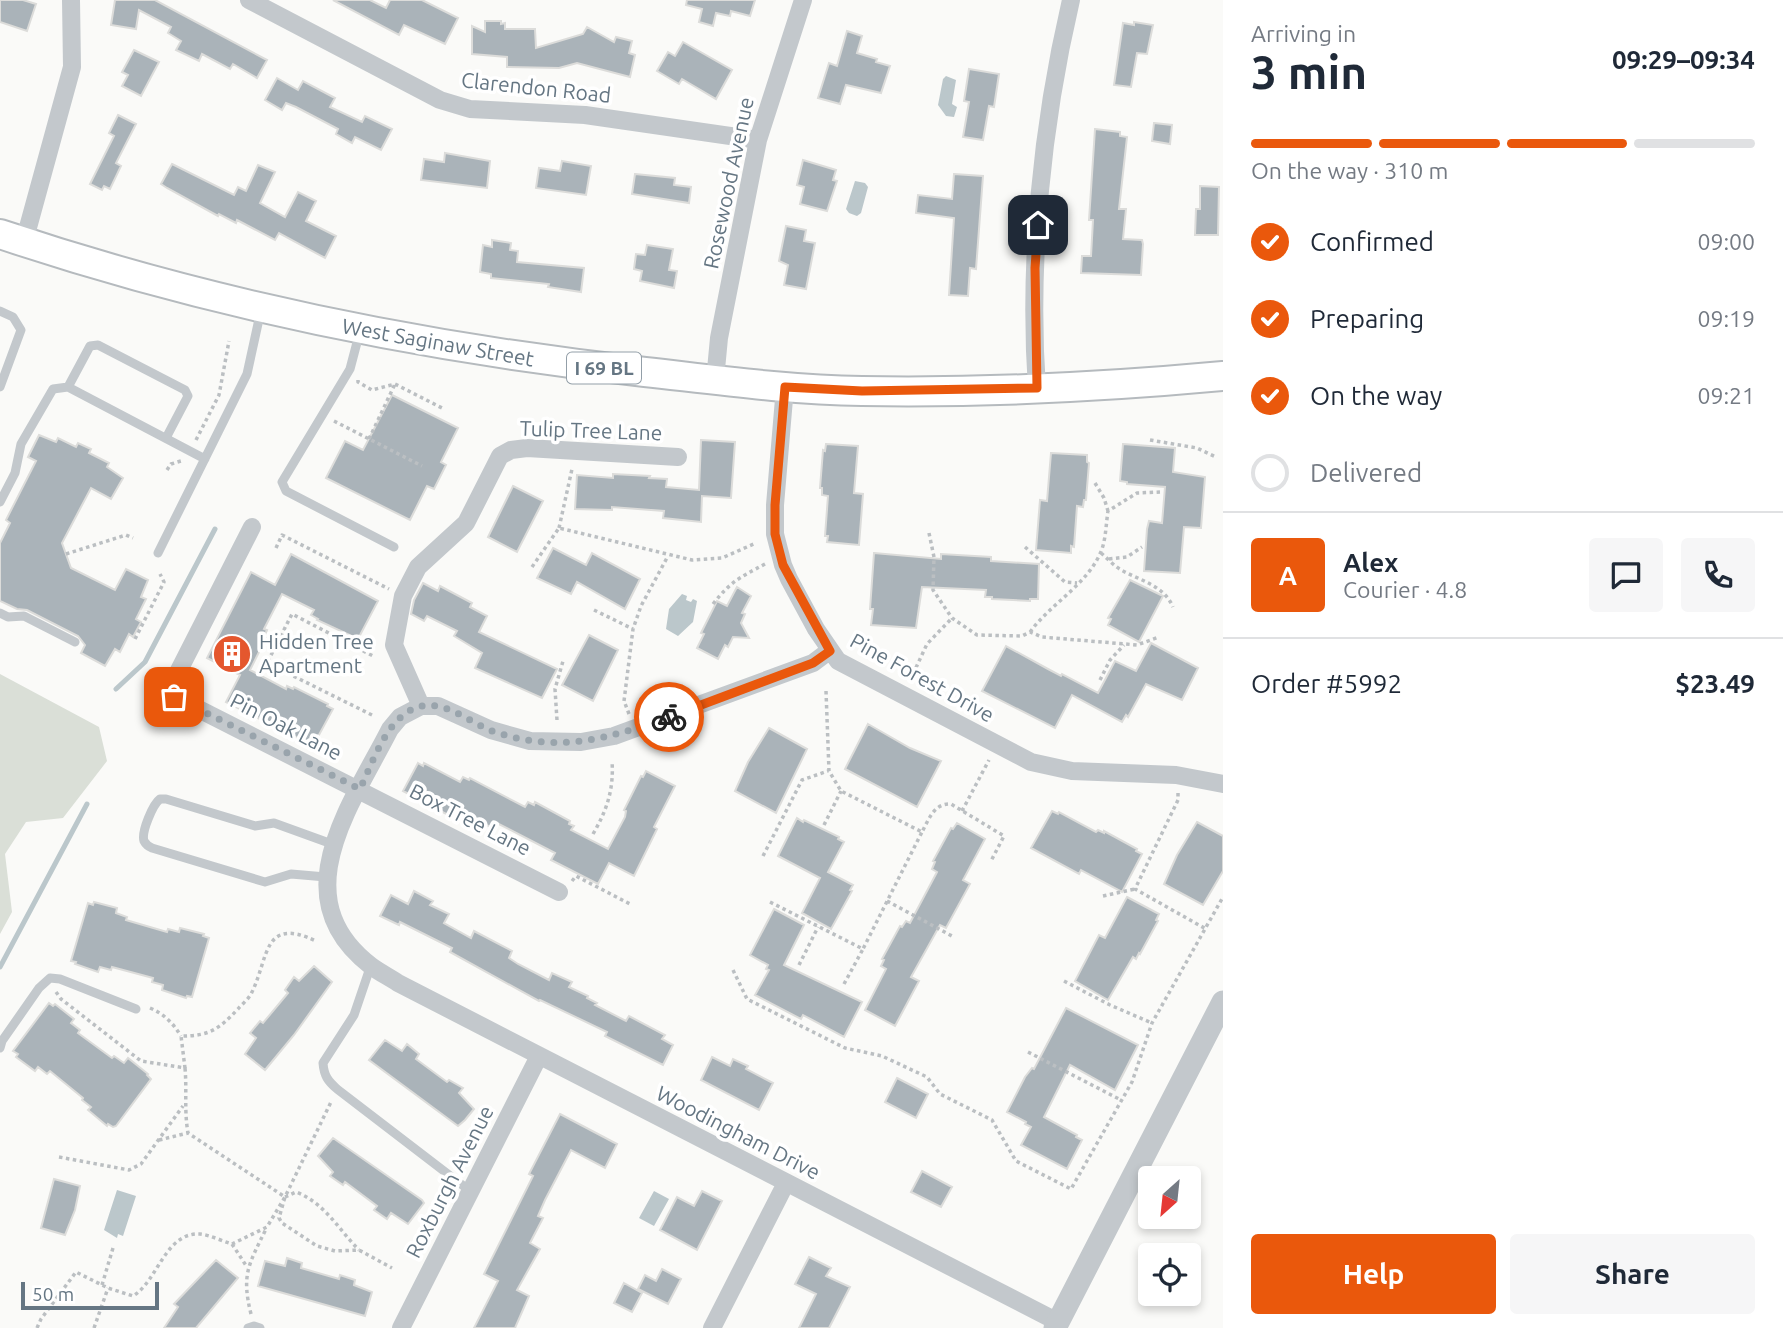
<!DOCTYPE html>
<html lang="en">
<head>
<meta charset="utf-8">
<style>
  :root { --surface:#fff; --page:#f6f6f7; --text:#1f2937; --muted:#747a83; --line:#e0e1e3; --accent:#ea580c }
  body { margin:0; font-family:Ubuntu,sans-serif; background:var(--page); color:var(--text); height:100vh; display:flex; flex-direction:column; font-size:26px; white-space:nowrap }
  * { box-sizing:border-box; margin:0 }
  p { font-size:23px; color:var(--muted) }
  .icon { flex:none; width:38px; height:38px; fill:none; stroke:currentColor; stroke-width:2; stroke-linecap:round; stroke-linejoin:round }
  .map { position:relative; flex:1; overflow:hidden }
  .panel { display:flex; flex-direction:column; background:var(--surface); width:560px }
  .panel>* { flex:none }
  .needle { width:46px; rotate:207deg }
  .controls { position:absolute; left:1138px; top:1166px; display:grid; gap:14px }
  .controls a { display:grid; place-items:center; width:63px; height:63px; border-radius:7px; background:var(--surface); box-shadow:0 4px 10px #0003; font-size:35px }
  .scale { position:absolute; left:21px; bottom:18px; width:138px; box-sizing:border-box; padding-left:7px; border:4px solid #657683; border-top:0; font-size:19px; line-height:24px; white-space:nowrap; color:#657683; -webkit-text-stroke:5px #fff; paint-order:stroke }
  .pin { position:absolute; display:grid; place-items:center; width:60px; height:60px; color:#fff; margin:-30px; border-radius:14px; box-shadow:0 4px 10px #0006 }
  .courier { position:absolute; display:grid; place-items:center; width:70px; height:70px; margin:-35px; border:5px solid #ea580c; border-radius:50%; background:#fff; color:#222; box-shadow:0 2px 9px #0007 }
  .head em { font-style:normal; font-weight:700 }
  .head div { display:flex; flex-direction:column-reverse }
  .head { display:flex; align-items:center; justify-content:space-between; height:119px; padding:0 28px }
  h1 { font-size:46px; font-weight:700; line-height:52px }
  .bar { display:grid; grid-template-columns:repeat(4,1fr); gap:10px 7px; align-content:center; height:84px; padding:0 28px }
  .bar i { height:9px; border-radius:5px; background:var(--line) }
  .bar .selected { background:var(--accent) }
  .bar p { grid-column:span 4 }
  .line { display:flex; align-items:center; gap:18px; padding:0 28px; border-top:2px solid var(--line) }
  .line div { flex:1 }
  .round { display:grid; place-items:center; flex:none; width:74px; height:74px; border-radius:7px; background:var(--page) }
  ol { padding:0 28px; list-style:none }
  li { display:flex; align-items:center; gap:21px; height:77px }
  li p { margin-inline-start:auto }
  li .icon { padding:7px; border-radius:50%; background:var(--accent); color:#fff; stroke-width:4 }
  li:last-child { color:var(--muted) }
  li i { width:38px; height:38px; border:4px solid var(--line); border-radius:50% }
  .button { display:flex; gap:14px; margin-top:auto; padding:14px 28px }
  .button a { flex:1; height:80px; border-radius:7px; background:var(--accent); color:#fff; font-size:28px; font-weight:700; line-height:80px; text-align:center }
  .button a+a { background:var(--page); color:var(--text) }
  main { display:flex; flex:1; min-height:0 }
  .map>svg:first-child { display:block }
  .green { fill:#dadfd7 }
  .water { fill:#bbc7cb }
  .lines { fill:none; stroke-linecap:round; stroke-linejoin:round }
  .stream { stroke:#bbc7cb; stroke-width:5 }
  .building { fill:#aab3b9; stroke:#dcdcda; stroke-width:2 }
  .primary-casing { stroke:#b5babe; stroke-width:32 }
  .path { stroke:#bbbfc2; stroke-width:3.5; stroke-dasharray:3.5 3.5; stroke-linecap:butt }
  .service { stroke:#c3c8cc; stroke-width:9 }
  .minor { stroke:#c3c8cc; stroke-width:18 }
  .tertiary { stroke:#c3c8cc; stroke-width:23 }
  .primary { stroke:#fff; stroke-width:28 }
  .done { stroke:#99a4ac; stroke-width:7; stroke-dasharray:0 12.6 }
  .route { stroke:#ea580c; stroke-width:9 }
  .labels { text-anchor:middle; stroke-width:7; stroke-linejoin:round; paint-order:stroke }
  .shield { fill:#fff; stroke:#939fa8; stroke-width:2 }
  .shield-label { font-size:19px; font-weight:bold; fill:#657683 }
  .street-label { font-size:21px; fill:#657683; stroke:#fff }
  .poi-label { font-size:21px; fill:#657683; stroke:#fff; text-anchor:start }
</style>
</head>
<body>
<main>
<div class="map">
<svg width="1223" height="1328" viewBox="0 0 1223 1328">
  <rect width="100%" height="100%" fill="#fafaf8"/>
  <!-- green -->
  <path class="green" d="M0,674L99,727L107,761L63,818L26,822L5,854L12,912L0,934Z"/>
  <!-- water -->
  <path class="water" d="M946,76L956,80L952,104L957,107L954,117L946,116L938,105L943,79Z
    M855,181L865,183L868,187L861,213L857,216L849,213L846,209Z
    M682,594L687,596L686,600L691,602L693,599L697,601L693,622L678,636L666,629L669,609Z
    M117,1190L136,1196L123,1236L118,1234L117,1238L104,1230Z
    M654,1191L669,1199L654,1226L639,1218Z"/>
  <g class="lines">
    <!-- stream -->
    <path class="stream" d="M116,689L145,662L215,529
      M0,967L87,804"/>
  </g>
  <!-- building -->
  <path class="building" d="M0,0H23L36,4L27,31L0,22Z
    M115,0H155L267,60L257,78L233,64L230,69L202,54L199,61L176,50L181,41L168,33L171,27L139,10L136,29L111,25Z
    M333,0H370L386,8L390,0H422L458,18L445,44L404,25L399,35Z
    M687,0H755L750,16L731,11L730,16L716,13L713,26L699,22L702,9L686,5Z
    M485,21H501V24L505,23V29H535L536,48L583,34L587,27L614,42L616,37L632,41L629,53L635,55L630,77L577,63L559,68L507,67V57L472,54V26L485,32Z
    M1134,22L1153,25L1147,54L1137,53L1131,87L1114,85L1123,23L1134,25Z
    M847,31L862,36L857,53L877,59L876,62L890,66L881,93L846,85L840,104L818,98L829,63L837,66Z
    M683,42L732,70L716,99L682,79L679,84L657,71L668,52L675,56Z
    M134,50L159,62L141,96L122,86L128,75L122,72Z
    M969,69L999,74L994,107L989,106L983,140L963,137L969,102L964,101Z
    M277,78L298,90L303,81L335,98L330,107L362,122L365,116L392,129L381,150L355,137L352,143L336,134L338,129L296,107L286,103L282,110L265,100Z
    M118,115L136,124L116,163L121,166L110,189L104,186L102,190L90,184L114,136L109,133Z
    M1154,123L1172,125L1170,144L1152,141Z
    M1095,129L1120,132V136L1127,137L1119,209H1126L1123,239L1142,240L1143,244L1141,275L1081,273L1082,256H1091L1093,220H1089Z
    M445,153L490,161L487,188L421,180L424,159L444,162Z
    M803,160L836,170L833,180L837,181L827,211L800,204L804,187L797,185Z
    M562,161L591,166L586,195L536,188L539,168L560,171Z
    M172,164L234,195L238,187L246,191L258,165L275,172L260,203L285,217L298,192L316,201L306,221L336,236L325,258L279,233L275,240L237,220L236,223L219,214L218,216L167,188L161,184Z
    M635,174L675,178L674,185L691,187L689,203L632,194Z
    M954,174L983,176L976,269L970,268L968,296L949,295L954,218L916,213L918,195L952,199Z
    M1200,186L1219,187L1218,235H1195L1196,209H1200Z
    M786,226L806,230L804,241L815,243L806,289L784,285L788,265L779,261Z
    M492,240L511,243L510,250L518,251L517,262L584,268L581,292L548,287L549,284L491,278V274L480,272L483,245L492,247Z
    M647,245L673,249L669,270L677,271L674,288L640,281L642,271L634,269L636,254L645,255Z
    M392,395L458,428L441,462L446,465L434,489L427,486L410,520L326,478L345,441L363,450Z
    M39,435L56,442L58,438L76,447L78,443L91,449L89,453L109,463L107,467L123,478L111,499L91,488L62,543L71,568L115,590L126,569L148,580L141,597L146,599L136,619L141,622L133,637L129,634L120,652L115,649L105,666L81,653L85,645L78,636L27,610L17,609L0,601V543L10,523L6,520L36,461L28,457Z
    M701,440L735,442L731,498L702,496L701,522L663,518L664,511L612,507V510L575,509L577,475L613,478V474L650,476L649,478L667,479L666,487L699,490Z
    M826,444L858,446L854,493L863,494L859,545L827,542L828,536H825L828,496L822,495V488H820L823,450L825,451Z
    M1123,444L1175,448L1173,472L1205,477L1201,528L1184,527L1180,573L1144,571L1147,529L1149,521L1162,523L1165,487L1127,484V482L1120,481Z
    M1051,453L1087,455V462L1089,463L1086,500H1084L1083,507L1077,506L1074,547L1071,546V553L1036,550L1040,500L1047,501Z
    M513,486L543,501L517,552L488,537Z
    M553,548L586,565L592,553L640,579L625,609L577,582L571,594L537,578Z
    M874,553L941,559V554L991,557V561L1039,564L1038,599H1030V601L992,599V597H985L986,590L922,587L916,628L871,625L873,609H870Z
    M291,554L378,601L358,639L317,620L318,619L311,615L314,610L282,594L264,629L267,630L264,637L266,638L250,670L286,689L287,686L293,689L294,687L328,704L327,706L333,709L313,746L226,702L240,675L207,658L251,572L275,585Z
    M1130,580L1163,596L1139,642L1108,625L1111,619L1108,618Z
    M423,583L438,591L440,586L472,603L470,607L487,616L479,632L557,669L542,698L475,668L482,653L454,636L457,631L427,616L424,621L411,614L414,600Z
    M737,587L751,596L742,613L745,614L741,623L749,638L733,637L728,647L725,645L718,659L697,648L704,634L701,633L717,601L727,606Z
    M589,635L618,650L593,701L562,685Z
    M1151,643L1198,668L1182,700L1146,684L1128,717L1126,715L1122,722L1072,695L1055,728L982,691L1006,646L1048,669L1061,676L1062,674L1098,693L1115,661L1136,671Z
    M868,724L910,748L941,761L917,807L845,769Z
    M769,728L807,749L776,813L735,791L748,762Z
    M418,763L423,766L424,763L460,782L463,777L469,780L470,778L525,807L528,802L534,805L535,802L570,821L569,824L574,826L571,830L608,849L625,817L626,811L624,810L641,776L643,777L646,771L675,786L654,827L657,829L634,876L609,863L598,884L551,860L555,853L497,823L494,829L452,807L448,815L403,791Z
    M1052,811L1058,814L1059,812L1096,832L1098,830L1104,833V831L1137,849L1136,851L1142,854L1122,892L1081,870L1079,874L1031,848Z
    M797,818L803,822L804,820L839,837L838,839L844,842L828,872L853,885L850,890L852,891L831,929L802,913L820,878L778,856Z
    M1197,822L1223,836V871L1203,905L1164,884L1177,855Z
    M957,823L985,839L963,880L970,884L946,928L940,925L911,977L919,981L895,1026L865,1010L886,969L881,966L884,960L882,959L900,926L902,927L906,921L910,923L937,872L932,869L935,862L933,861L951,828L953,829Z
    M414,891L433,901L430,905L449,914L444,923L471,938L474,931L512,951L509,958L518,964L549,980L552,973L572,982L569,987L588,996L587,998L597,1003L595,1005L626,1021L629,1016L665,1035L662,1039L673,1045L663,1065L605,1036L607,1032L540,1000L539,1001L450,952L452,948L400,922L399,925L380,916L391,895L408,904Z
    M1127,897L1159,914L1156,920L1158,921L1140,954L1139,953L1136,959L1133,957L1108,1000L1075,981L1099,935L1105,938Z
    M94,902L117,908L116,913L127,917L126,920L167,932L168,929L179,932L180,928L204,934L203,936L209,938L192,997L187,996L186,998L162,990L163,985L152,982L153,978L112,967L111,970L100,967L98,972L75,964L76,962L71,961L88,903L93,905Z
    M774,909L804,925L784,965L862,1002L844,1037L803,1015L801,1019L755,995L769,970L766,969L768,965L750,955Z
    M314,966L332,982L294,1035L265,1070L245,1054L256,1038L250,1033L260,1021L263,1023L288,993L285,990L294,977L299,981Z
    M49,1003L53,1006L55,1004L74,1019L71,1023L80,1030L78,1033L112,1058L114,1056L124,1063L128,1058L148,1074L147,1075L151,1079L116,1126L113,1127L108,1124L107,1126L88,1110L91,1107L82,1100L83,1098L50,1071L47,1074L38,1067L35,1071L16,1057L18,1054L13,1051Z
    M1066,1008L1138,1045L1115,1090L1070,1065L1044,1117L1077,1135L1076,1137L1082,1140L1067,1169L1021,1145L1031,1127L1025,1124L1026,1122L1007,1112L1025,1077L1032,1068L1034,1069Z
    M385,1040L402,1051L407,1044L419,1054L416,1059L447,1082L449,1080L463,1088L459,1093L474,1109L465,1120L458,1126L369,1060Z
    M712,1057L730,1066L733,1059L748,1066L746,1069L773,1083L759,1110L701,1080Z
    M897,1078L928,1094L916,1118L885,1102Z
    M560,1114L617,1144L605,1168L571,1150L545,1200L538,1216L543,1218L530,1243L540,1249L517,1290L529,1296L515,1328H474L498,1281L484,1274L533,1176L529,1174Z
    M333,1138L422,1200L424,1203L408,1224L391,1213L387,1219L374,1210L377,1206L345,1182L343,1185L330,1176L333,1172L318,1156Z
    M922,1171L952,1187L941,1207L911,1192Z
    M54,1179L80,1186L75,1210L65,1235L41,1228Z
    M702,1191L722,1201L697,1250L660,1230L677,1197L694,1206Z
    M809,1257L831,1268L826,1276L850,1287L829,1328H799L816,1294L795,1284Z
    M287,1258L302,1263L301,1268L339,1279L340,1275L355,1280L354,1285L372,1292L365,1316L258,1286L265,1261L285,1266Z
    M216,1260L238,1278L196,1328H164L178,1307L174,1304Z
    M662,1269L681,1279L668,1304L638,1289L645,1275L656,1281Z
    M624,1283L642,1293L632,1312L614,1303Z"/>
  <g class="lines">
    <!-- primary casing -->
    <g class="primary-casing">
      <path id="primary" d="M0,234C209,304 426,348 645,372C717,380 789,390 862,391C982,393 1104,387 1223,376"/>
    </g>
    <!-- path -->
    <path class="path" d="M358,380V382L372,390L395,384L442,408
      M334,421L422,466
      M369,439L395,384
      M196,440L219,395L229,341
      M1150,440L1197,448L1216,457
      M167,470L171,464L181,461
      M1095,483L1104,498L1108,511
      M559,528L572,469
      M929,533L934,557L933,590L952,618L977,635L1022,636L1030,632L1042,637L1137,645L1159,637
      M1025,547L1065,582L1077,583
      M276,548L282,535L389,589
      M1101,553C1108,559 1115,567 1123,571C1142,581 1164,586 1173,607
      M66,554L126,535L133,538
      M1109,559L1127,557L1142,547
      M532,567L559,528L692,560L722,558L756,543
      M713,604C731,581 739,578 765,564
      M594,610L633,629
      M1030,632C1051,603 1089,584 1102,549C1106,537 1106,524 1108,511L1137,493L1160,492
      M135,639L164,582L160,574
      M913,674L927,644L952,618
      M1100,680L1110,660L1124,645
      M826,691L829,771L841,791L922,832C929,819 934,803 951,804L1004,836L991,861
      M629,714L624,701L633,629L641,606L668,556
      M372,715L267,663L292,614L375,657
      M557,720L555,689L563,661
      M1178,793V800L1135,889L1206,929
      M962,811L989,760
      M824,825L841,791
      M593,834C607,810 614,789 612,761
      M763,856L802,780L828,771
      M572,881L576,876L630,904
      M1103,896L1135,889
      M887,901L952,936
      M770,902L863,949L922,832
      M799,965L818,927
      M733,970L747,999L845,1048L882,1056L927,1077L940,1094L992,1120L1016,1161L1071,1189L1132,1082L1152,1023L1223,897
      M1064,981L1110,1005L1152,1023
      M844,984L863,949
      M56,992L61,999L141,1061L185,1068L181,1036C209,1036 218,1030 238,1009C242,1004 249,999 252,992C269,957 263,916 316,941
      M150,1008C164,1014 173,1023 181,1036
      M1028,1052L1121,1100
      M185,1068C187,1091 184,1110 188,1133L285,1197L279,1218L282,1223L317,1246L335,1251L359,1250L392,1268
      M159,1140L188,1133
      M59,1157L129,1170L141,1164L183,1106
      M285,1197L296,1192C325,1203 339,1230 359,1250
      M232,1244L247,1267
      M102,1285L113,1248
      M251,1314C241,1274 249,1264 266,1229
      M37,1328L41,1319L76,1272L108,1288L133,1296C158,1281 165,1232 200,1234C210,1235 222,1241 232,1244L267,1227L285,1197L331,1102
      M94,1328L108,1288"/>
    <!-- service -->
    <path class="service" d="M0,311L13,317L21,330L0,387
      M360,331L350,369L282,482L286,491L394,547
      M68,387L90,346L98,345L185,390L188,396L166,438
      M0,502L15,473L21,444L53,389L68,387L205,459
      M158,553L247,374L261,310
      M0,613L8,617L24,616L75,642
      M326,877L291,874L265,882L152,848C148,846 146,845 144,841C141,832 153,804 160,799H166L255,826L274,823L332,844
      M371,965L354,1015L323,1063C324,1076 328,1081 337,1089L470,1191
      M0,1048L2,1041L39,988L50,978L60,979L136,1009
      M248,1328L254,1326L260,1328"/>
    <!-- minor -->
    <path class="minor" d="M249,0L440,100L470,109L585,115L758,140
      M24,242L72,67L71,0
      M715,380L719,338L758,140L803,0
      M785,387L775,505V534L783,565L789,579L816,629L838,661L1031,762L1072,771L1176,775L1223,784
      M1037,389C1028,261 1042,124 1071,0
      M252,527L171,686L170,692L175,697L559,892
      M421,706L400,717L390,729C352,804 281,897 371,966C379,972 389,977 398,983L1058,1322
      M421,706L394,645L403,596L418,567L466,523L500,456L511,450L527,448L678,457
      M421,706H438L491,730L530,741L581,742L614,736L813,663L829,651
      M401,1328L539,1056
      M712,1328L786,1183"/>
    <!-- tertiary -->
    <path class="tertiary" d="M1055,1328L1223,1002"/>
    <!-- primary -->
    <use href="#primary" class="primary"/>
  </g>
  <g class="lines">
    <!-- done -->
    <path class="done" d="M174,697L360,789C373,762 388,713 422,706C446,701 471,723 492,731C558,754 607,739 669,717"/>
    <!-- route -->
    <path class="route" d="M669,717L813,663L830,651L783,565L775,534V505L785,387L862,391L1037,388L1035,268L1038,225"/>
  </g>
  <!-- icons -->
  <defs>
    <g id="building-disc" transform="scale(2.0125)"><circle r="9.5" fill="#e4572e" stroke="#fff"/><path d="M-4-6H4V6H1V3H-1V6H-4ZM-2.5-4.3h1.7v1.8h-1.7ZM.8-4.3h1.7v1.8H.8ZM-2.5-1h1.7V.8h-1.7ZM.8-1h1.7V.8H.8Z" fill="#fff"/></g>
  </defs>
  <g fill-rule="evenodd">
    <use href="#building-disc" x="232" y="654"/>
  </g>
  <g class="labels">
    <!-- shield labels -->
    <rect class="shield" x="567" y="352.5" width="74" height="31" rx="5"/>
    <g class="shield-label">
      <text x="604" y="375">I 69 BL</text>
    </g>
    <!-- street labels -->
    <g class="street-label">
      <text transform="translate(536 88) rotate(6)" y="7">Clarendon Road</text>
      <text transform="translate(729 183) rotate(-78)" y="7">Rosewood Avenue</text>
      <text transform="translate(438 343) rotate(10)" y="7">West Saginaw Street</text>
      <text transform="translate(591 431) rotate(2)" y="7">Tulip Tree Lane</text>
      <text transform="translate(922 678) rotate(29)" y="7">Pine Forest Drive</text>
      <text transform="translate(286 727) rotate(27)" y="7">Pin Oak Lane</text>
      <text transform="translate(470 820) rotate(27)" y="7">Box Tree Lane</text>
      <text transform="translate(738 1133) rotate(27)" y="7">Woodingham Drive</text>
      <text transform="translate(450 1182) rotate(-63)" y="7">Roxburgh Avenue</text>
    </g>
    <!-- poi labels -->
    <g class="poi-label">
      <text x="259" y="649">Hidden Tree<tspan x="259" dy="24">Apartment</tspan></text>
    </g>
  </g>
</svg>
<div class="controls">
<a><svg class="needle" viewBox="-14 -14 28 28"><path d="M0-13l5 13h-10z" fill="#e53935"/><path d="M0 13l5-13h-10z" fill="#747a83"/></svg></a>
<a><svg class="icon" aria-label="locate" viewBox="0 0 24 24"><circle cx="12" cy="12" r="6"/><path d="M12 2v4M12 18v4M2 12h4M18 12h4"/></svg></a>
</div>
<div class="scale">50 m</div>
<div class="pin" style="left:174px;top:697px;background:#ea580c"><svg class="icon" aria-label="bag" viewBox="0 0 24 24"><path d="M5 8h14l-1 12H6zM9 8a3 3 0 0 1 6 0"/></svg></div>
<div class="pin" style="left:1038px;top:225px;background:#1f2937"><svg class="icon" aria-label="home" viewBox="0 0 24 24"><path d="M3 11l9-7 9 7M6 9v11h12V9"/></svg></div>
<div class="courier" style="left:669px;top:717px"><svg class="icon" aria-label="bike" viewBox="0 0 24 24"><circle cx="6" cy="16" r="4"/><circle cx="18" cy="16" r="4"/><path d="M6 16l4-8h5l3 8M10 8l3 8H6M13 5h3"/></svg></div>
</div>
<section class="panel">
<div class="head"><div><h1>3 min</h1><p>Arriving in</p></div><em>09:29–09:34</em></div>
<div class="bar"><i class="selected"></i><i class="selected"></i><i class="selected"></i><i></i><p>On the way · 310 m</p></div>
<ol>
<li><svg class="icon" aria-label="check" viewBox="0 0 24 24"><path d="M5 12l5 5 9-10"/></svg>Confirmed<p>09:00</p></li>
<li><svg class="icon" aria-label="check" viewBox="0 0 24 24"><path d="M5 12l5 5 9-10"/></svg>Preparing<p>09:19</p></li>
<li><svg class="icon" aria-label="check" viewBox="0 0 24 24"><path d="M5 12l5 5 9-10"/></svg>On the way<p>09:21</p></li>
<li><i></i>Delivered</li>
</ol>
<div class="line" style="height:126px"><b class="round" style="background:var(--accent);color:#fff">A</b><div><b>Alex</b><p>Courier · 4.8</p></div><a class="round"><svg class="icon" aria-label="chat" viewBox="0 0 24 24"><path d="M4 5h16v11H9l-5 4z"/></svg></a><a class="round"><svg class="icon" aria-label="phone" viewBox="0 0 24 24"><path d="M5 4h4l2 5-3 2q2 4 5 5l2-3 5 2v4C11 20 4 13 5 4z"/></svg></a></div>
<div class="line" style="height:91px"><div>Order #5992</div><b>$23.49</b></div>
<div class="button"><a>Help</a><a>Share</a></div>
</section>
</main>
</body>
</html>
